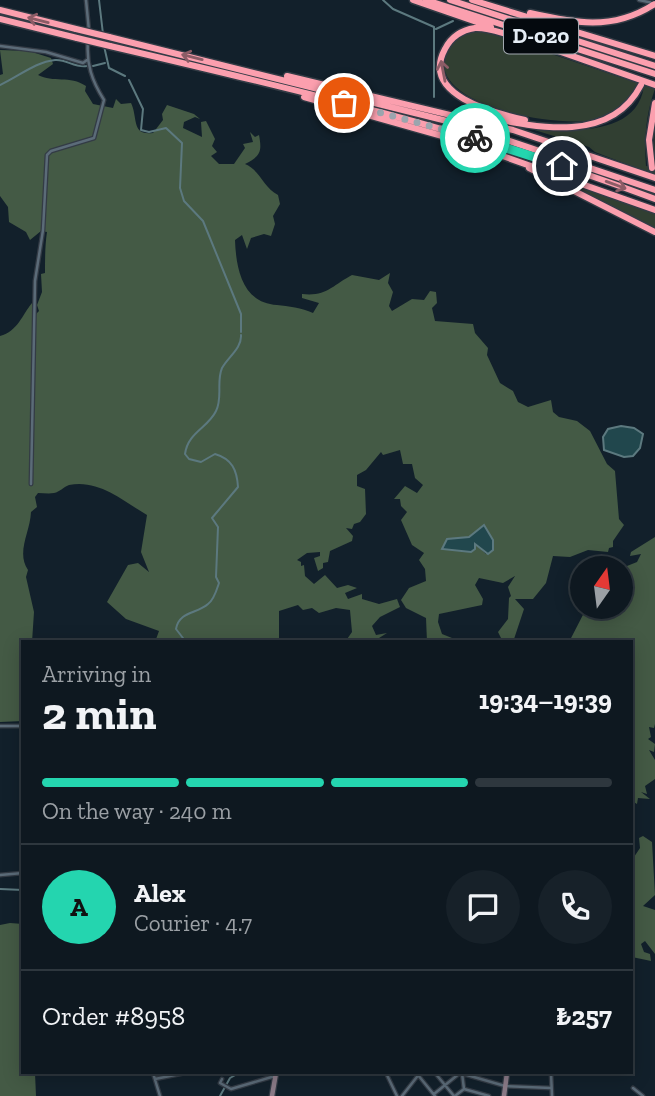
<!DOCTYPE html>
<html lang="en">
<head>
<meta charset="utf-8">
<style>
  :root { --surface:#0e1820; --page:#172129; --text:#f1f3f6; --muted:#9ba0a5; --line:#2e373e; --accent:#24d5af }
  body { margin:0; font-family:"Zilla Slab",serif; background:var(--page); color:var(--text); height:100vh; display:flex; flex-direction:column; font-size:26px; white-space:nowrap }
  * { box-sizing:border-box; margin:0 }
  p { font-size:23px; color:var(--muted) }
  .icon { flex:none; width:38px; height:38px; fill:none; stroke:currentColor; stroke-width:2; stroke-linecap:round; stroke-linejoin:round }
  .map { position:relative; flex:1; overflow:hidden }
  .details { position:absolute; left:21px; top:640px; width:612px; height:434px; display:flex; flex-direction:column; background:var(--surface); border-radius:0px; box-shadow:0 4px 18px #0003,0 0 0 2px var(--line) }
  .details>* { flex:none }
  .needle { width:46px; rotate:14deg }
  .controls { position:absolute; left:570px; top:556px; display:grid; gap:14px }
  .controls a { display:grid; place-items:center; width:63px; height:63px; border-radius:50%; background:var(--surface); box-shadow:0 4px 18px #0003,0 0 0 2px var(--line); font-size:35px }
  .pin { position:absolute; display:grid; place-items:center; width:60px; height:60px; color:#fff; margin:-30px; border:4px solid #fff; border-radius:50%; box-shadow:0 2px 7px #0007 }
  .courier { position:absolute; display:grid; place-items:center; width:70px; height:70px; margin:-35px; border:5px solid #24d5af; border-radius:50%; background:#fff; color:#222; box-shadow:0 2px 9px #0007 }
  .head em { font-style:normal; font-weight:700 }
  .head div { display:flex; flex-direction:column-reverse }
  .head { display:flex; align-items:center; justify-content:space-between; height:119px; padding:0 21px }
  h1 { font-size:46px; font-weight:700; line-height:52px }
  .bar { display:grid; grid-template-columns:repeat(4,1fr); gap:10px 7px; align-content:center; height:84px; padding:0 21px }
  .bar i { height:9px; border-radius:5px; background:var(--line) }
  .bar .active { background:var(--accent) }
  .bar p { grid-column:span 4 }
  .line { display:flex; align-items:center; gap:18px; padding:0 21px; border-top:2px solid var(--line) }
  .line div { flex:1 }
  .round { display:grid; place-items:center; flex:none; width:74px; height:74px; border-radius:37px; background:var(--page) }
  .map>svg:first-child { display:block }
  .green { fill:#313f32 }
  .forest { fill:#445a45; fill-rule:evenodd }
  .water { fill:#21474d; stroke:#5c797f; stroke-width:2 }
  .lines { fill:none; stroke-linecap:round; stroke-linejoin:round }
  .stream { stroke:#5c797f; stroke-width:2 }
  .street-casing { stroke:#333b45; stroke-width:5 }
  .secondary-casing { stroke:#333b45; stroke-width:7 }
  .highway-casing { stroke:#333b45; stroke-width:9 }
  .street { stroke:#5b6b78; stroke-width:2.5 }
  .secondary { stroke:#8b7b88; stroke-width:4.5 }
  .highway { stroke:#fb9fae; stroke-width:6 }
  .highway-bridge-casing { stroke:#333b45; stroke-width:9; stroke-linecap:butt }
  .highway-bridge { stroke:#fb9fae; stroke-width:6 }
  .oneway { stroke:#8c5c66 }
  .done { stroke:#9ba5ae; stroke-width:7; stroke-dasharray:0 12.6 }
  .route { stroke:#24d5af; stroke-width:9 }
  .labels { text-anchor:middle; stroke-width:6; stroke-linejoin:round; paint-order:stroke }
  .shield { fill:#04090e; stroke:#a2a9b0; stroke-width:2 }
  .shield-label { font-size:21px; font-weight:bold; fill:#e5edf5 }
</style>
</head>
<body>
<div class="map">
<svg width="655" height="1096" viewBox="0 0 655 1096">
  <rect width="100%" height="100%" fill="#12202b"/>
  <!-- green -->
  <path class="green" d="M472,31L487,32L655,89C646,113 644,139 646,166L654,167L655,111V175L595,152L589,147L525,127C562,131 637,139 644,86C630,97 617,112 601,118C566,131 430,107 445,56C449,43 459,35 472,31Z
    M558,179L655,213V229Z"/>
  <!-- forest -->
  <path class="forest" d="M0,50L29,51L51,58L53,64L38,75C53,83 70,75 86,86L85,91L93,104L113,108L116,99L121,104L131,103C138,117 131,136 153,133L163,120L162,114L167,105L194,114L200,119L195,117L184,122L183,128L202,137L201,122L206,121L215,139L212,146L217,152L211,156L219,164H234L245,148L243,144L253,142L250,132L255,137L259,135C262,151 261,156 245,164C260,170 263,187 278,195L280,204L273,216L275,224L271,236L264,234L251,238L247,249L242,235L235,240C236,268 242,303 277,305C288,306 302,308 313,313L319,303L302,298V294C326,297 333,285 352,275L379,280L390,273L388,283L393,292L389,306L392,311L412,299L424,300L430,291L436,292L437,303L432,308L435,321L473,324L475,333L488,348L487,355L500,383L513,391L518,402L528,407L551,400L553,412L559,417L577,421L590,431L607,464L615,471L619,519L624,525L613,541V547L609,548L608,552L588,550L570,557L553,556L546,583L533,599H515L524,609L514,639L502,640L498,632L508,619L509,598L511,596L508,587L515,576L503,583L479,578L475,585L483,599L482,605L439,614L438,622L442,634L462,642H427L426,618L406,608L401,600L409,588L426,581L425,569L419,560L424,553L412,545L401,520L407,512L401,506L400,499H394L405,486L417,493L423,485L415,478L412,464H403L400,450L383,455L381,452L366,470L357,475V486L365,489L366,514L360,522L354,524L352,529L346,528L353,536L352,541L330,551L328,562L323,563V568L318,571L314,558L320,556V552L307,553L297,560L301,562V566L304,565L305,576L314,584L325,575L337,588L348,585L357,588L345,593L348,599L362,594V599L379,604L397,599L400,607L380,617L372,626L376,635L387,633L379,638L380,642H345L352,632L350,610L336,608L319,613L312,608L303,610L298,605L279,611V642H155L159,631L126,619L107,602L128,565L138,563L149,572L141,552L147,515C123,501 99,479 69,485C63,487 60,492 54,493C49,494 43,493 38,493L35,497L37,507L31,512C30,533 16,552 28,570L26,577L34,612L32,642H23L20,665L23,668V721L0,722V336C18,331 22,315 32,303L34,316L39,311L37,305L42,292L41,274L45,273C45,259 45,245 47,232L41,231L30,240L26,232L9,222L8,207L0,196V75L3,74ZM484,525L486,554L475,544L471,551L442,549L458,537H470Z
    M655,537V724L654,728L649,727L651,737L648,739L655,744L654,752L649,750L655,760V779L645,786L647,794L641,792L650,799L638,798L637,804L632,801V642H569L587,607H621V569H614L617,564L627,566L637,562L641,554L630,556L631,552Z
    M643,836L652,842L655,895L643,906L655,910V954L645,941L641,944L644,952L650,954L651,961L632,957V860L640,848L639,838Z
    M10,923L23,924V1073H35L36,1096H0V925Z"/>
  <!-- water -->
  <path class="water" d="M621,426L634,428L643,434L640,448L633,456L624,457L604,450L603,437L608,429Z
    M484,525L493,540V550L488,554L475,544V549L471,552L442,549L447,539L469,537Z"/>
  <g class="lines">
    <!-- stream -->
    <path class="stream" d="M99,0L103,34
      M383,0L393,9L434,27V97
      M436,29L453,21
      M104,46L109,68L125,76
      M93,66L105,63
      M129,80L143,109L141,130L149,132L166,128L182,143L180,188L184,201L203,221L241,314V332
      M0,85C18,77 35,62 55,60C67,59 74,68 87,66
      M186,642L176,629C179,611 197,614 208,604C214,600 217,589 219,583L216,577L218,527L212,518L238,487C237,470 232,459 215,454L201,462L189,459L185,454C188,432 208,428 216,411C223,398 216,382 222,368C228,357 242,348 241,335
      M0,889L23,890
      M220,1096L230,1078L239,1073"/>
    <!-- street casing -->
    <g class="street-casing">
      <path id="street" d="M86,0L89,31
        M639,0L653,3
        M0,46L46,52L83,63L87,60
        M31,484L35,281L43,230L47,155L51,151L94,138L104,100C92,81 86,64 88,41
        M0,726H23
        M0,875L23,873
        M153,1073L160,1096
        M386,1073L397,1096
        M435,1073L454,1096
        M462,1073L464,1089
        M551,1073L552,1096
        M418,1075L435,1096
        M155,1079L185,1073
        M222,1079L220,1083L231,1089L275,1076
        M633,1088L643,1096
        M434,1094L460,1073L505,1086L551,1088
        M402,1096L420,1073
        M455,1096L464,1089L489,1096"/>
    </g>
    <!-- secondary casing -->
    <g class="secondary-casing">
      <path id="secondary" d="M272,1096L276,1073
        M504,1096L507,1073"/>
    </g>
    <!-- highway casing -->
    <g class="highway-casing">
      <path id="highway" d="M413,0L491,27
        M426,0L655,74
        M450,0L655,66
        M472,0L655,56
        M0,10L76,29
        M530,13C574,23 612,31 653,5
        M0,19L77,38
        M109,37L459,124L655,190
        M521,38L655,85
        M523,38C507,36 491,27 475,28C462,30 451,37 445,49C420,95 494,113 525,120
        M110,46C294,89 478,132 655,199
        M287,76L513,130L655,178
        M304,97L460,141L655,210
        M462,112C520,123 607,151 641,85
        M529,168L655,232
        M652,168L649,140L655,103"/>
    </g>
    <!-- street -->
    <use href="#street" class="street"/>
    <!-- secondary -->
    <use href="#secondary" class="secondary"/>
    <!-- highway -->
    <use href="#highway" class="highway"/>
    <!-- highway-bridge casing -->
    <g class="highway-bridge-casing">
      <path id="highway-bridge" d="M653,5L655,4
        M76,29L109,37
        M77,38L110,46"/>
    </g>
    <!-- highway-bridge -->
    <use href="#highway-bridge" class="highway-bridge"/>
  </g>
  <!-- one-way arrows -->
  <defs><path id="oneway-shaft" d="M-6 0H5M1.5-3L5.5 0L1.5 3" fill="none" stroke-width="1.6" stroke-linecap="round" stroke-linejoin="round" transform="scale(1.75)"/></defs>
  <g class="oneway">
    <use href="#oneway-shaft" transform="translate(38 20) rotate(-166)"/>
    <use href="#oneway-shaft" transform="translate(192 57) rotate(-166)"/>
    <use href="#oneway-shaft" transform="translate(443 71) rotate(-101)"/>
    <use href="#oneway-shaft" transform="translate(616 185) rotate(20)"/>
  </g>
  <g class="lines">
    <!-- done -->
    <path class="done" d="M344,103L475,138"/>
    <!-- route -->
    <path class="route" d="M475,138L562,166"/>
  </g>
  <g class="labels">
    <!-- shield labels -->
    <rect class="shield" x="504" y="18.5" width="74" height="35" rx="5"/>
    <g class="shield-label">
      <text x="541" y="43">D-020</text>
    </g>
  </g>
</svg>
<div class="controls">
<a><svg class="needle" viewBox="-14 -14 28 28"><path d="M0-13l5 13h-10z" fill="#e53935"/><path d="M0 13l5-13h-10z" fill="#9ba0a5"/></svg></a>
</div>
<div class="pin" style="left:344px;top:103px;background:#ea580c"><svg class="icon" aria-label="bag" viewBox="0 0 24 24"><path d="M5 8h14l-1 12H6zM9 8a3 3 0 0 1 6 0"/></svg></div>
<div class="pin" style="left:562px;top:166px;background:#1f2937"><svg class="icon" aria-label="home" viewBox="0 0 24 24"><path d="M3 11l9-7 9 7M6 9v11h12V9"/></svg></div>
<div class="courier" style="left:475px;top:138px"><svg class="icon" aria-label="bike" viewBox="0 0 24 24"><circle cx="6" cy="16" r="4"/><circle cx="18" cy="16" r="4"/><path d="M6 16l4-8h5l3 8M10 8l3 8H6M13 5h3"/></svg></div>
<section class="details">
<div class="head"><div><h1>2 min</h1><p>Arriving in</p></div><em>19:34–19:39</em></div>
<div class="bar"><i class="active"></i><i class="active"></i><i class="active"></i><i></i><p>On the way · 240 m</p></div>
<div class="line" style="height:126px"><b class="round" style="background:var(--accent);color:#111">A</b><div><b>Alex</b><p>Courier · 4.7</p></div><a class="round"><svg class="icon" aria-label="chat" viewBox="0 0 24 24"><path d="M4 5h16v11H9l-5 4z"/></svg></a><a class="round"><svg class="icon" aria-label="phone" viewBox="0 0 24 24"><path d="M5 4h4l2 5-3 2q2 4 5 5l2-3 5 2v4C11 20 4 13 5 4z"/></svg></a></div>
<div class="line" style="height:91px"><div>Order #8958</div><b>₺257</b></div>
</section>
</div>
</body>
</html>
